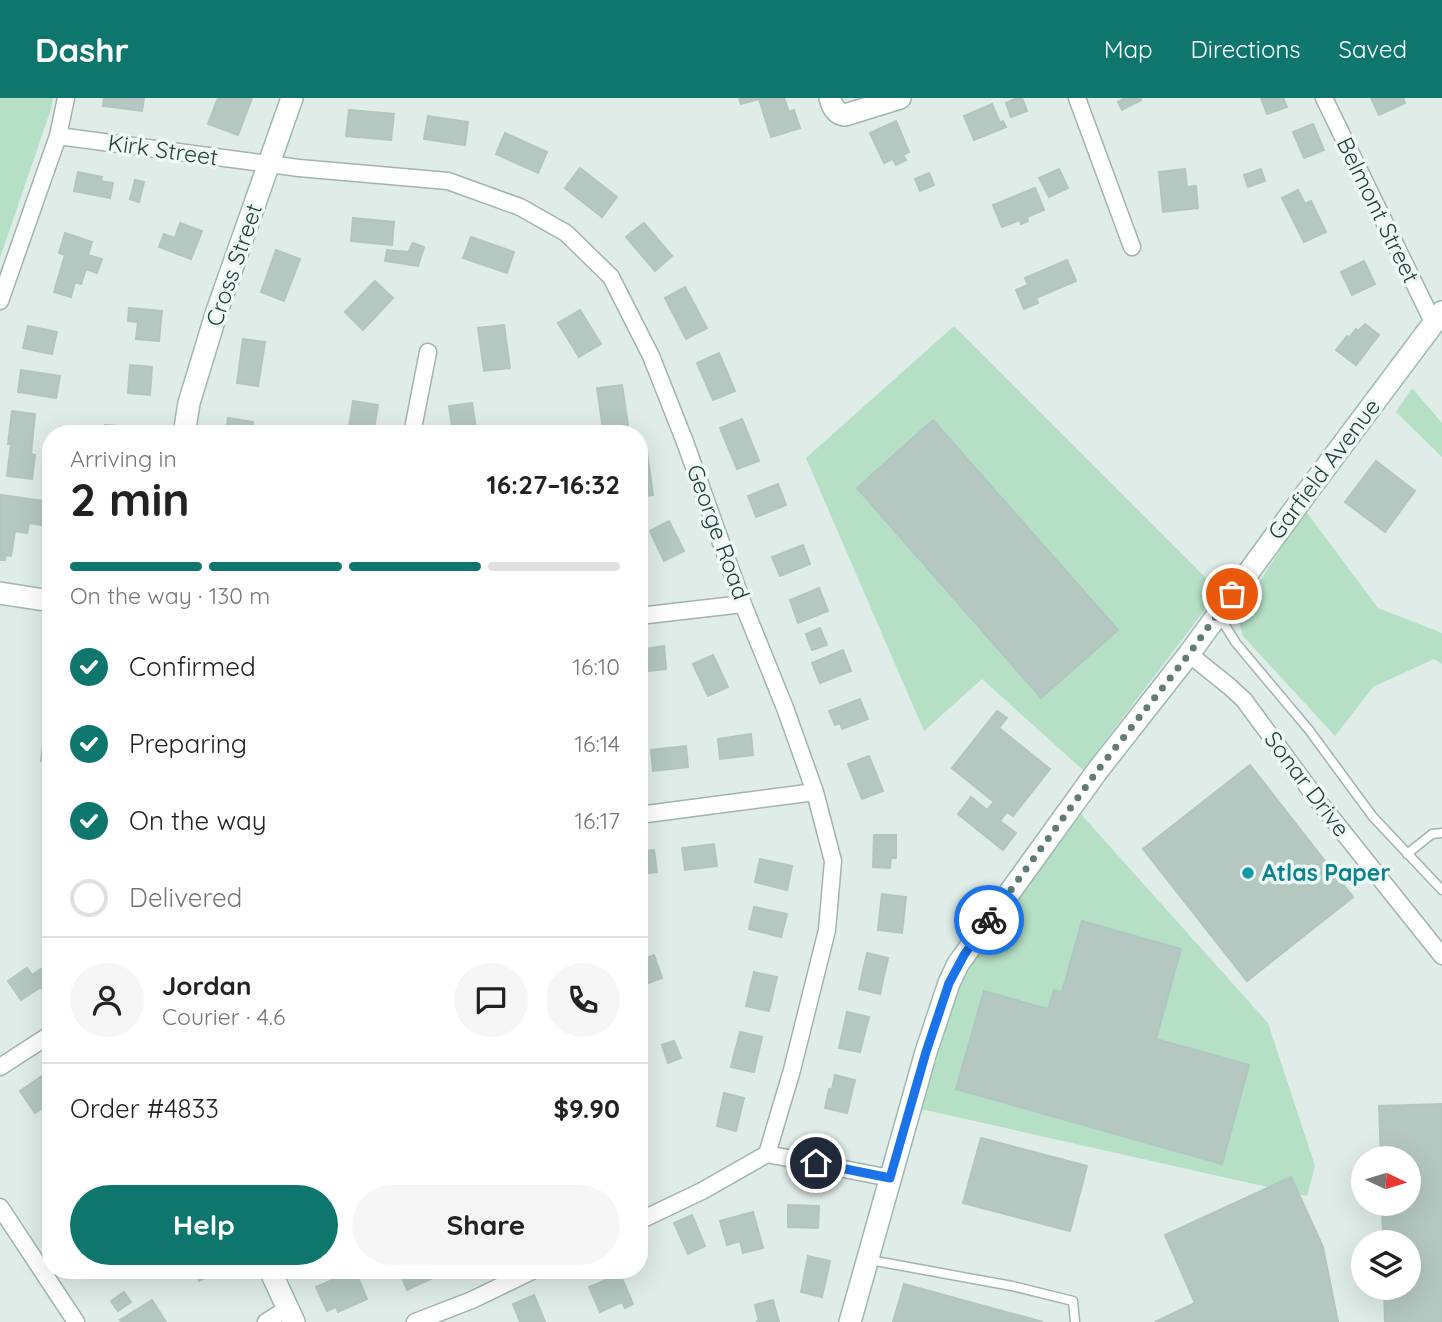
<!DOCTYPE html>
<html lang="en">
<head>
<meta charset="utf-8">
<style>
  :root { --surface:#fff; --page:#f6f6f6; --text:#222; --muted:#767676; --line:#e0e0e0; --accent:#0f766e }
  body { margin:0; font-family:Quicksand,sans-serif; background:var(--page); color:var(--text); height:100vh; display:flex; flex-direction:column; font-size:26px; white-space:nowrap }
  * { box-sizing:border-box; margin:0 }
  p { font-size:23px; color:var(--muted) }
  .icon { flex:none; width:38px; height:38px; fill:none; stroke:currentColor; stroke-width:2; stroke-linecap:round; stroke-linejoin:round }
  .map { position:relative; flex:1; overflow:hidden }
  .details { position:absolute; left:42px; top:327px; width:606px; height:854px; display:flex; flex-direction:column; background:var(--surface); border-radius:28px; box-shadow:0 7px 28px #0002 }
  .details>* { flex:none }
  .needle { width:46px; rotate:94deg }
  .controls { position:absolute; left:1351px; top:1048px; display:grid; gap:14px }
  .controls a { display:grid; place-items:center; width:70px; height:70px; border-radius:50%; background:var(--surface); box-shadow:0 7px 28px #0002; font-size:35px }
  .pin { position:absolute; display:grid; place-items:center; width:60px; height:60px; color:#fff; margin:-30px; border:4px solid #fff; border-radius:50%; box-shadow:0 2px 7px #0007 }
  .courier { position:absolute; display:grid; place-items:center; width:70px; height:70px; margin:-35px; border:5px solid #1a73e8; border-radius:50%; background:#fff; color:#222; box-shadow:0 2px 9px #0007 }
  .headline em { font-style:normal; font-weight:800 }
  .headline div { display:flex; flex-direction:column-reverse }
  .headline { display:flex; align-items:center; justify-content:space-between; height:119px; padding:0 28px }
  h1 { font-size:46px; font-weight:800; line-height:52px }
  .bar { display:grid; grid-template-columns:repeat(4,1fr); gap:10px 7px; align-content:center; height:84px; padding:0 28px }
  .bar i { height:9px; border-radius:5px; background:var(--line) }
  .bar .active { background:var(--accent) }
  .bar p { grid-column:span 4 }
  .line { display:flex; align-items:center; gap:18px; padding:0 28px; border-top:2px solid var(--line) }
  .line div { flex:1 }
  .round { display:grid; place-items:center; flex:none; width:74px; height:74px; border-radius:37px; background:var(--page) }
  ol { padding:0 28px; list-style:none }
  li { display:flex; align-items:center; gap:21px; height:77px }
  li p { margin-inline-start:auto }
  li .icon { padding:7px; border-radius:50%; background:var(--accent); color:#fff; stroke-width:4 }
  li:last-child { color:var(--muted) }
  li i { width:38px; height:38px; border:4px solid var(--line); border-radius:50% }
  .button { display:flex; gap:14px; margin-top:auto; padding:14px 28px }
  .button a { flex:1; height:80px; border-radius:42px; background:var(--accent); color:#fff; font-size:28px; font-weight:800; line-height:80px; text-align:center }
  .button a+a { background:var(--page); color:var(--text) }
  header { display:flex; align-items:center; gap:42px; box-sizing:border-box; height:98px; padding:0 35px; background:var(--accent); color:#fff }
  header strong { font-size:33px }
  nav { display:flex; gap:38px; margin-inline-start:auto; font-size:24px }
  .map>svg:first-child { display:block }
  .green { fill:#b5e0c5 }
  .building { fill:#b4c7c1; stroke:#b1c6c0; stroke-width:2 }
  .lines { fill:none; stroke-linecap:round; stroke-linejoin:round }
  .lane-casing { stroke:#a1b4b0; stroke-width:11 }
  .street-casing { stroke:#a1b4b0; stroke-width:19 }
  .secondary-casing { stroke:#9cb9b2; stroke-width:24 }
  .lane { stroke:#fff; stroke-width:8 }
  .street { stroke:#fff; stroke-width:16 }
  .secondary { stroke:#fff; stroke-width:21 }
  .done { stroke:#627b76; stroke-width:7; stroke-dasharray:0 12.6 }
  .route { stroke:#1a73e8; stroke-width:9 }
  .culture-dot { fill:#0f9aa8; stroke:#f0f8f5; stroke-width:2.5 }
  .labels { text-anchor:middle; stroke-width:7; stroke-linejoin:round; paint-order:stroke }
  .street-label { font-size:23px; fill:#1e3e39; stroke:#f0f8f5 }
  .culture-label { font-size:23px; font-weight:bold; fill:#0d838f; stroke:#f0f8f5; text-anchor:start }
</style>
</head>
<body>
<header>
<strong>Dashr</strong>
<nav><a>Map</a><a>Directions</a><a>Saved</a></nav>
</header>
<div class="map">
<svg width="1442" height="1224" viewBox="0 0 1442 1224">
  <rect width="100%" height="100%" fill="#dfece8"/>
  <!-- green -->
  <path class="green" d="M0,0H53L51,11L0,160Z
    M954,228L1219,493L1083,672L982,581L924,633L806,360Z
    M1412,290L1442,325V359L1396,314Z
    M1305,412L1378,510L1442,535V566L1434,561L1373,589L1335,638L1243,538L1236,515L1257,488Z
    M1079,714L1268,925L1315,1068L1307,1098L921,1011L961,882Z"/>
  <!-- building -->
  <path class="building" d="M104,0H144L142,13L103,8Z
    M218,0H252L238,37L208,26Z
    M739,0H784L789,14L794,12L800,30L771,39L759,1L741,6Z
    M1017,0H1022L1027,13L1011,19L1006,5Z
    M1125,0H1140L1141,2L1122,12L1118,4Z
    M1261,0H1283L1287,9L1267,16Z
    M1371,0H1403L1405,5L1379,17Z
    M992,6L1000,25L1003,23L1006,29L974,42L964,18Z
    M349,12L394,16L391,42L346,38Z
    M428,18L468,24L465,47L424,41Z
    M896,23L909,54L903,57L906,62L896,67L893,61L884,65L870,35Z
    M1313,26L1324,52L1304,60L1293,34Z
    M505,35L547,54L538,75L496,56Z
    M580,70L617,99L602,119L565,90Z
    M1059,71L1068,90L1049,99L1039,80Z
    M1185,71L1187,89L1196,88L1198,110L1163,114L1159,74Z
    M1261,71L1265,83L1248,89L1244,77Z
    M78,74L102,79L101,83L113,85L110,100L74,93Z
    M929,75L934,87L920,93L915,81Z
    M135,82L144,84L139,104L130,101Z
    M1035,90L1044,112L1027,119L1028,123L1021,126L1020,122L1002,129L993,107Z
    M1298,92L1305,106L1311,103L1326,134L1304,144L1282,100Z
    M353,120L394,124L392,147L351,143Z
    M180,125L202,133L191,161L159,149L164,136L175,140Z
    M644,125L672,158L655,173L626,139Z
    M65,135L92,144L88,157L102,161L97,175L86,171L81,186L75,184L71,199L54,194L65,157L59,155Z
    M471,139L514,154L507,175L463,160Z
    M413,145L424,149L418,168L385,163L387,152L408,154Z
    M276,152L300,161L284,203L261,194Z
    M1067,162L1076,183L1036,200L1038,205L1024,211L1016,192L1028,187L1025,180Z
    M1364,163L1375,186L1352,197L1341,174Z
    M375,183L393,200L363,232L345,214Z
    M685,189L707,230L686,241L665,200Z
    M129,210L162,213L159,243L136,241L138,224L128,223Z
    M580,212L601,246L579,259L558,225Z
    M1365,226L1379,237L1356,267L1336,252L1347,238L1349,240L1356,231L1358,233Z
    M504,227L510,270L484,273L478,230Z
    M28,228L57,234L52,256L23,250Z
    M243,241L265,244L258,288L237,285Z
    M719,255L735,293L713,302L697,265Z
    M130,267L152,269L150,297L128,295Z
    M21,272L60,278L56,300L18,294Z
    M622,287L628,327L603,331L597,290Z
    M353,303L378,307L373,336H348Z
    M472,305L477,336H453L449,308Z
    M12,313L35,316L31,356L35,357L32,381L7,378L11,346H8Z
    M228,320L253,324L252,336H226Z
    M742,321L759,363L737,371L720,330Z
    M933,322L1118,532L1041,600L857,390Z
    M105,327L129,329L128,336H105Z
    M647,355L653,397L639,399V356Z
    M1376,363L1415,393L1385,434L1345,404Z
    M778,386L786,407L756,419L748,398Z
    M1,397L51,404L48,428L29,425L27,435L15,433L11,458L6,457L5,462H0Z
    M669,423L684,453L664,463L650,433Z
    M803,447L810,466L780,478L772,459Z
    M819,490L828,513L798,525L790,502Z
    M820,530L827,547L812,552L806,536Z
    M664,548L666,571L639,574V552Z
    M843,552L851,573L820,585L812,565Z
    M713,557L728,589L708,598L693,566Z
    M860,601L868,621L842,631L840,625L835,627L829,613Z
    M997,613L1007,620L999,630L1050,671L1013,718L1007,714L1000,723L1016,735L1003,752L958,716L971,699L987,712L994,704L952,670Z
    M751,636L753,657L720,661L718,641Z
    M43,644L51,645V664L41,663Z
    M686,648L688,669L653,673L651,652Z
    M869,658L883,693L862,701L848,666Z
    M1250,667L1353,799L1247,883L1143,751Z
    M874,737H896V760H891L890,770L873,769Z
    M714,746L717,768L685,772L682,750Z
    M654,752L657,774L639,776V754Z
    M760,761L792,768L787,792L755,784Z
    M882,796L906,799L902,835L878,832Z
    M754,809L787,816L781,839L749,831Z
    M1082,823L1181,851L1156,941L1249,967L1222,1066L956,991L984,893L1048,911L1054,892L1062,894Z
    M867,855L888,860L880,896L859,891Z
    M654,857L662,880L643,887L646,896L639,899V863Z
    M50,865L51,888L44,893L41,889L21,902L8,883L27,870L32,877Z
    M754,874L777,879L769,913L746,908Z
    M847,914L869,919L860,954L839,950Z
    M740,934L762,939L754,974L731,969Z
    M674,943L681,960L668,965L662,947Z
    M51,972V1004L35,1015L20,993Z
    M835,977L855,982L847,1015L825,1010L829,991L832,992Z
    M724,995L744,1000L736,1033L717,1028Z
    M1442,1006V1224H1385L1384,1190H1409V1144H1383L1382,1106H1409V1060H1381L1379,1008Z
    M981,1040L1087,1068L1070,1133L963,1105Z
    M1291,1079L1323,1149L1338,1224H1155L1195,1205L1165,1137Z
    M788,1107L819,1108L818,1130L788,1129Z
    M753,1114L763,1150L743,1155L740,1143L727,1147L720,1123Z
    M692,1117L705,1148L688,1156L674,1125Z
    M808,1158L830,1163L822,1199L801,1194Z
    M194,1172H222L199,1183Z
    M355,1172L367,1201L338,1214L336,1209L327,1213L316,1189Z
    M399,1172H443L444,1175L407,1192Z
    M620,1176L633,1206L625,1210L622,1204L600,1214L589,1189Z
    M904,1186L1043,1224H893Z
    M124,1194L131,1204L118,1213L111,1203Z
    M534,1197L545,1224H520L513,1206Z
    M152,1202L166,1224H122L120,1222Z
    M773,1202L779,1224H756L759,1223L755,1207Z"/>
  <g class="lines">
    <!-- lane casing -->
    <g class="lane-casing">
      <path id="lane" d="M1219,518L1236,545L1309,632L1373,719L1442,792
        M1407,756L1432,736L1442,735
        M870,1162L1012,1188L1073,1203L1075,1224"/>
    </g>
    <!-- street casing -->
    <g class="street-casing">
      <path id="street" d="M1077,0L1132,149
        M1324,0L1433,224
        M58,38L299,70L448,83L520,109L566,135L611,179L651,258L685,344L743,506L785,610L815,694L833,763L827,832L792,972L767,1056
        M0,203L58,38L66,0
        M412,336L428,254
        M639,518L743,506
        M1189,556L1230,589L1244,602L1319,704L1442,858
        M639,717L815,694
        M0,969L51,936
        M0,1109L76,1224
        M639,1123L702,1093L767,1056L890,1080
        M266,1224L288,1210
        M415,1224L472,1202L534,1172"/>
    </g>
    <!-- secondary casing -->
    <g class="secondary-casing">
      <path id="secondary" d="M830,0C832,8 836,16 845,17L900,0
        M184,336L189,305L217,213L292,0
        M0,495L51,503
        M270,1172L294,1224
        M850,1224L926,954L949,885L958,866L1098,672L1189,556L1305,397L1442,214"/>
    </g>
    <!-- lane -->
    <use href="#lane" class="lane"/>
    <!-- street -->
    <use href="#street" class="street"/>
    <!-- secondary -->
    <use href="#secondary" class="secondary"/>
  </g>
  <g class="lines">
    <!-- done -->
    <path class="done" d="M989,822L1098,672L1189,556L1232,496"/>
    <!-- route -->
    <path class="route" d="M816,1065L890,1080L926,954L949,885L964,857L989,822"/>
  </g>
  <!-- markers -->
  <circle class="culture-dot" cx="1248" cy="775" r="7"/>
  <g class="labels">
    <!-- street labels -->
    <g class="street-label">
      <text transform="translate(163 52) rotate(8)" y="8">Kirk Street</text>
      <text transform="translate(1378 112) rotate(64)" y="8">Belmont Street</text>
      <text transform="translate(234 167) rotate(-71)" y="8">Cross Street</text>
      <text transform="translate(1324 371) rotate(-53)" y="8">Garfield Avenue</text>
      <text transform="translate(718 434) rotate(70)" y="8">George Road</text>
      <text transform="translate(1307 686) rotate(53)" y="8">Sonar Drive</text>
    </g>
    <!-- culture labels -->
    <g class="culture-label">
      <text x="1262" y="783">Atlas Paper</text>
    </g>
  </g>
</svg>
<div class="controls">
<a><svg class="needle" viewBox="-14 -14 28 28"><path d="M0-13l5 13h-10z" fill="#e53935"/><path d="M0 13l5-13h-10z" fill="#767676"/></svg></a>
<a><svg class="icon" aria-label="layers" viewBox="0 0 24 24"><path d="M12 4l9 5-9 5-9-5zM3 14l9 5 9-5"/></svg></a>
</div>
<div class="pin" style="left:1232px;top:496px;background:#ea580c"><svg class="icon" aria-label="bag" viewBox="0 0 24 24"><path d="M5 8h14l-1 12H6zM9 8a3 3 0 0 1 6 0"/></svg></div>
<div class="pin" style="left:816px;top:1065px;background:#1f2937"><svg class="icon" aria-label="home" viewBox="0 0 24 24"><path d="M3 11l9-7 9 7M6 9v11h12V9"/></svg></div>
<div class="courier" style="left:989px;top:822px"><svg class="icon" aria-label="bike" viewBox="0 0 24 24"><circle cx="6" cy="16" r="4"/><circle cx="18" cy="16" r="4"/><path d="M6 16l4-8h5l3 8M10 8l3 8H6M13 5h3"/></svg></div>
<section class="details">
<div class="headline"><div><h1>2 min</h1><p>Arriving in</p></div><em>16:27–16:32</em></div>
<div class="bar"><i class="active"></i><i class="active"></i><i class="active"></i><i></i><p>On the way · 130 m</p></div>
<ol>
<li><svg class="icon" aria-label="check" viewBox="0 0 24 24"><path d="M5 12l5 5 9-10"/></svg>Confirmed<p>16:10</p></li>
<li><svg class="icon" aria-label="check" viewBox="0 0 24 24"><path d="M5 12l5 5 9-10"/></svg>Preparing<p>16:14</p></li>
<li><svg class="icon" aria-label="check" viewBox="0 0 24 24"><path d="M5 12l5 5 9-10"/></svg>On the way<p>16:17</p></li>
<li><i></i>Delivered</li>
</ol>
<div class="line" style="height:126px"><a class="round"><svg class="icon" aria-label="person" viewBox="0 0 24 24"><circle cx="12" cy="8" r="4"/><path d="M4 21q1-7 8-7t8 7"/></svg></a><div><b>Jordan</b><p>Courier · 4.6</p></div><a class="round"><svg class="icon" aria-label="chat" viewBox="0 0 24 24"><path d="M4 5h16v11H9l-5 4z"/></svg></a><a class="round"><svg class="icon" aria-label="phone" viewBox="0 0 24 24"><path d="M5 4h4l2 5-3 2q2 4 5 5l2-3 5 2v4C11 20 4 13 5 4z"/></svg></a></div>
<div class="line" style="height:91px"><div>Order #4833</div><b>$9.90</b></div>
<div class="button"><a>Help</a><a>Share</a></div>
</section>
</div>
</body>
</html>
